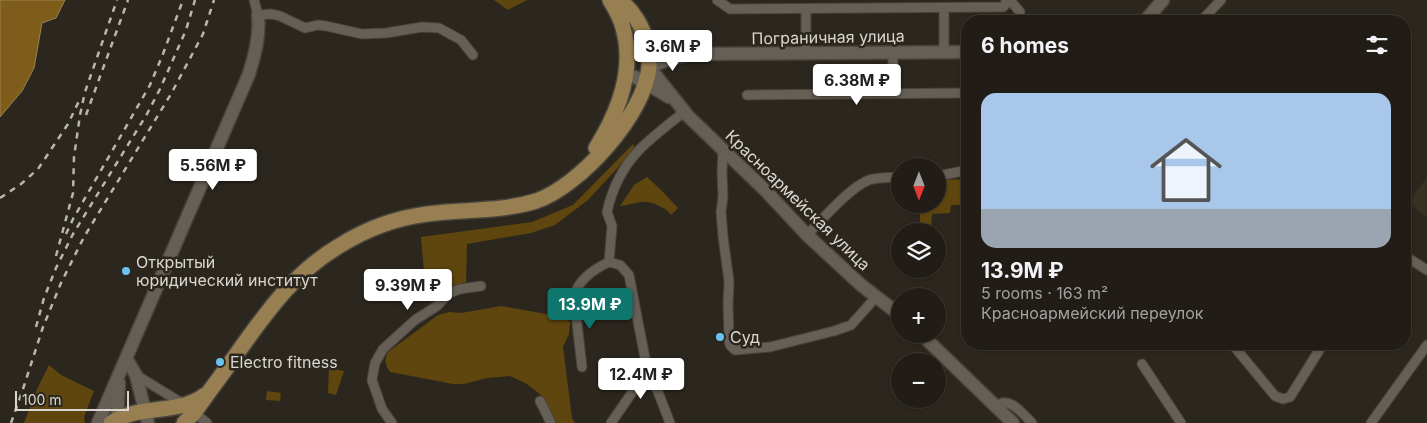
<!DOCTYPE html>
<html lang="en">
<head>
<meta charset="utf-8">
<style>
	:root { --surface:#211d16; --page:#2d2a23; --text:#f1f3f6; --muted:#a2a2a1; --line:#3e3b35; --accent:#0f766e }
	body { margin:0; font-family:Inter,sans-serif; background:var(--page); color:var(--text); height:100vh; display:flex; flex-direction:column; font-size:19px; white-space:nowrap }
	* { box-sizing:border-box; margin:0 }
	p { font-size:16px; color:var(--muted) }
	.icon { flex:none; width:28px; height:28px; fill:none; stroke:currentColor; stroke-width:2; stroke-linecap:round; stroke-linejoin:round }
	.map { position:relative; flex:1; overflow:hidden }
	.drawer { position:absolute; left:961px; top:15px; width:450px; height:335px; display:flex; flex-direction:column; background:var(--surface); border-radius:20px; box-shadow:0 1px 4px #0004,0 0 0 1px var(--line) }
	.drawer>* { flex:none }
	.needle { width:32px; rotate:180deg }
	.controls { position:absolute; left:891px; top:158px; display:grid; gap:10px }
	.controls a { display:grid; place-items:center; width:55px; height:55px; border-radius:50%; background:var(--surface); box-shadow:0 1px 4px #0004,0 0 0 1px var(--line); font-size:25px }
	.scale { position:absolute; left:15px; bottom:12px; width:114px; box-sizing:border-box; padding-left:5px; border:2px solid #dad7d1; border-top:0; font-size:14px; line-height:18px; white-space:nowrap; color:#dad7d1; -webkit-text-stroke:4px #2c271e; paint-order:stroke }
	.price { position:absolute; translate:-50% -42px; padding:0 11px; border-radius:5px; background:#fff; color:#222; font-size:16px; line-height:32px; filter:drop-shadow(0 1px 2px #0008) }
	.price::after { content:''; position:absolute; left:50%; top:30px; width:15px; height:11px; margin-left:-8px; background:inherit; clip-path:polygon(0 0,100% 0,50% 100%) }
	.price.on { background:var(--accent); color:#fff }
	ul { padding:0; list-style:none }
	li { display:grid; align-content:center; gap:10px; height:265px; padding:0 20px }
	li span { display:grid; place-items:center; height:155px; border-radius:15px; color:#555 }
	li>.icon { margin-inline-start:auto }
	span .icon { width:90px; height:90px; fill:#fffc; stroke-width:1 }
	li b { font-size:21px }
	h2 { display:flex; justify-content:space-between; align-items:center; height:60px; padding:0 20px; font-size:21px }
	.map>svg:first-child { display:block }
	.built { fill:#383021 }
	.green { fill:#5f460e }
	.water { fill:#7d5d19; stroke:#998250 }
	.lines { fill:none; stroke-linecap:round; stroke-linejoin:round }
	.street-casing { stroke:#48443c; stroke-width:11 }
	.secondary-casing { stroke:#48443c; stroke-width:15 }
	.primary-casing { stroke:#48443c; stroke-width:18 }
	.street { stroke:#655f55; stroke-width:9 }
	.secondary { stroke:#655f55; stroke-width:12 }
	.primary { stroke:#987f51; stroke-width:15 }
	.rail { stroke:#b9b6af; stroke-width:2.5; stroke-dasharray:6 6; stroke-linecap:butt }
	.poi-dot { fill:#69c3f1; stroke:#2c271e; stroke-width:2 }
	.labels { text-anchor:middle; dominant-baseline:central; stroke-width:5; stroke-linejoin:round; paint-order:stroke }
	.street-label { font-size:16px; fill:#dad7d1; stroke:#2c271e }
	.poi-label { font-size:16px; fill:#dad7d1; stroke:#2c271e; text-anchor:start }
</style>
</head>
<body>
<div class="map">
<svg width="1427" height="423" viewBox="0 0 1427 423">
	<rect width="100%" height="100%" fill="#2c271e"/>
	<path class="built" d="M1427,177V218L1409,202Z"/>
	<path class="green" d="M494,0H527L508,10Z
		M633,144L635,149L588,200L555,225L531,233L467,244L466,282L415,299L424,272L421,237L532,222L573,205Z
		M647,177L663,192L678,208L671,215C668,211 666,209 661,207C643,197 638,204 620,206L634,185Z
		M967,179V205H951L950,213L932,214L931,230L920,224V204H938V180Z
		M501,306L563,317L570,322L569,334L563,347L572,418L575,423H557L541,395L527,384L510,376L487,378L464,384H453L390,372C385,365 384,360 388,352L438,315L449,312L461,313Z
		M49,365L61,375L94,391L84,417L85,423H24L38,387Z
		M329,368L344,371L336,395L328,393Z
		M267,391L281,393L280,401L266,400Z"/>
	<path class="water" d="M0,0H65L56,18L42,23L34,68L22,91L0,117Z"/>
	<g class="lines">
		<g class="street-casing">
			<path id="street" d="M254,0L258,15L271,14L280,16L305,28L318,25L326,26L362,34L386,33L422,27L439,28L461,40L473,55
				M717,0L730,9L1003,7L1005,5L1006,0
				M1010,0L1020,12
				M944,8V52
				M806,9V53
				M1201,21L1221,0
				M893,52V94
				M747,95L968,93
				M723,149L722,174L723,196L721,212L723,237L729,281L728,305L729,338L730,345L735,350L770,347L834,331L851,325L876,297
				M938,176L968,170
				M807,235C822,220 850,187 869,180C878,177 890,178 900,177
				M1405,256L1427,270
				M609,262L612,226L607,212C612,189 623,167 639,150C653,136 669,124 684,112
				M609,262L620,265L629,275L645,358L670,423
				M1232,344L1275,396L1283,399L1290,397L1323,344
				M1142,364L1181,423
				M582,367L574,297C578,279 594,269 609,262
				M136,375L185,405L207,423
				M540,401L551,423
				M996,407C1008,394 1023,414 1032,423
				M392,423L382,409L372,380L375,363L383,349L415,320L437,306L449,293L460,289L481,286
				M611,423L649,368
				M1371,423L1427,345"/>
		</g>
		<g class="secondary-casing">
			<path id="secondary" d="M1145,21L1163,0
				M683,54L968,52
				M689,54L670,59L649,67L688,116L766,191L807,235L861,285L900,315
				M635,77L669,97
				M921,334L1013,423
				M126,358L136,375L148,423
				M98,423L249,74C255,54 260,36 258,15
				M117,423L119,383"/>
		</g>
		<g class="primary-casing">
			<path id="primary" d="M596,148C618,113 635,69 623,28C621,18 615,9 610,0
				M111,423C140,403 177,416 205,395
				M184,423L194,413C210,390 227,368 243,345C271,306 297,271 339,246C366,229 396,218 427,214C463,209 501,212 536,201C580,186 645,114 649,67C650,49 644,28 633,14C630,9 624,4 620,0"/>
		</g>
		<use href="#street" class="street"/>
		<use href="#secondary" class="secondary"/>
		<use href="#primary" class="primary"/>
		<path class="rail" d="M86,115L128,0
			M0,198L21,184L38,169L68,124L79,101
			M66,234L73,219L150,85L163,54L183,0
			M56,256L73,193L74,157L80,115L85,92L117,0
			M36,327L44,298L56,268L73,234L147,114L160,89L186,30L195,0
			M11,423L23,389L43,327L61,283L84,237L171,94L203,34L214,0"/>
	</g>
	<g class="poi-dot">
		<circle cx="126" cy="271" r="5"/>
		<circle cx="720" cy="337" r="5"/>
		<circle cx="220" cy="362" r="5"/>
	</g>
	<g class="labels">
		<g class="street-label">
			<text transform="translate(828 37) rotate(-1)">Пограничная улица</text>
			<text transform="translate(798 200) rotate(44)">Красноармейская улица</text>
		</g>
		<g class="poi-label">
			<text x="136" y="262">Открытый<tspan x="136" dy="18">юридический институт</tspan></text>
			<text x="730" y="337">Суд</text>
			<text x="230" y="362">Electro fitness</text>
		</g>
	</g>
</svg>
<div class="controls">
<a><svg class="needle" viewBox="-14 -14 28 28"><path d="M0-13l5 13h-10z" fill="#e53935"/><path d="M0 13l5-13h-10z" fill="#a2a2a1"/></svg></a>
<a><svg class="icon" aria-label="layers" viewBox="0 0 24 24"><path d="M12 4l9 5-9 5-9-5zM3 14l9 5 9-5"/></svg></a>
<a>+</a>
<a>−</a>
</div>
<div class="scale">100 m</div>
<b class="price" style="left:673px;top:72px">3.6M ₽</b>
<b class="price" style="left:857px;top:106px">6.38M ₽</b>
<b class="price" style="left:213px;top:191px">5.56M ₽</b>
<b class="price" style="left:408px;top:311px">9.39M ₽</b>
<b class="price on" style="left:590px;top:330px">13.9M ₽</b>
<b class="price" style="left:641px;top:400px">12.4M ₽</b>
<section class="drawer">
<h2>6 homes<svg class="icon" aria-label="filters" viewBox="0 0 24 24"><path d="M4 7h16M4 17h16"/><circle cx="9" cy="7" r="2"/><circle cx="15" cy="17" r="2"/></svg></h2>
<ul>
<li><span style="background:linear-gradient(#a9c7e8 75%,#9aa5b1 0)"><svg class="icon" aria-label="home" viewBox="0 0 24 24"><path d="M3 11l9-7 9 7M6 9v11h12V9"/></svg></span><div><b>13.9M ₽</b><p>5 rooms · 163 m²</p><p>Красноармейский переулок</p></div></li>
</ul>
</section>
</div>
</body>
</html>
